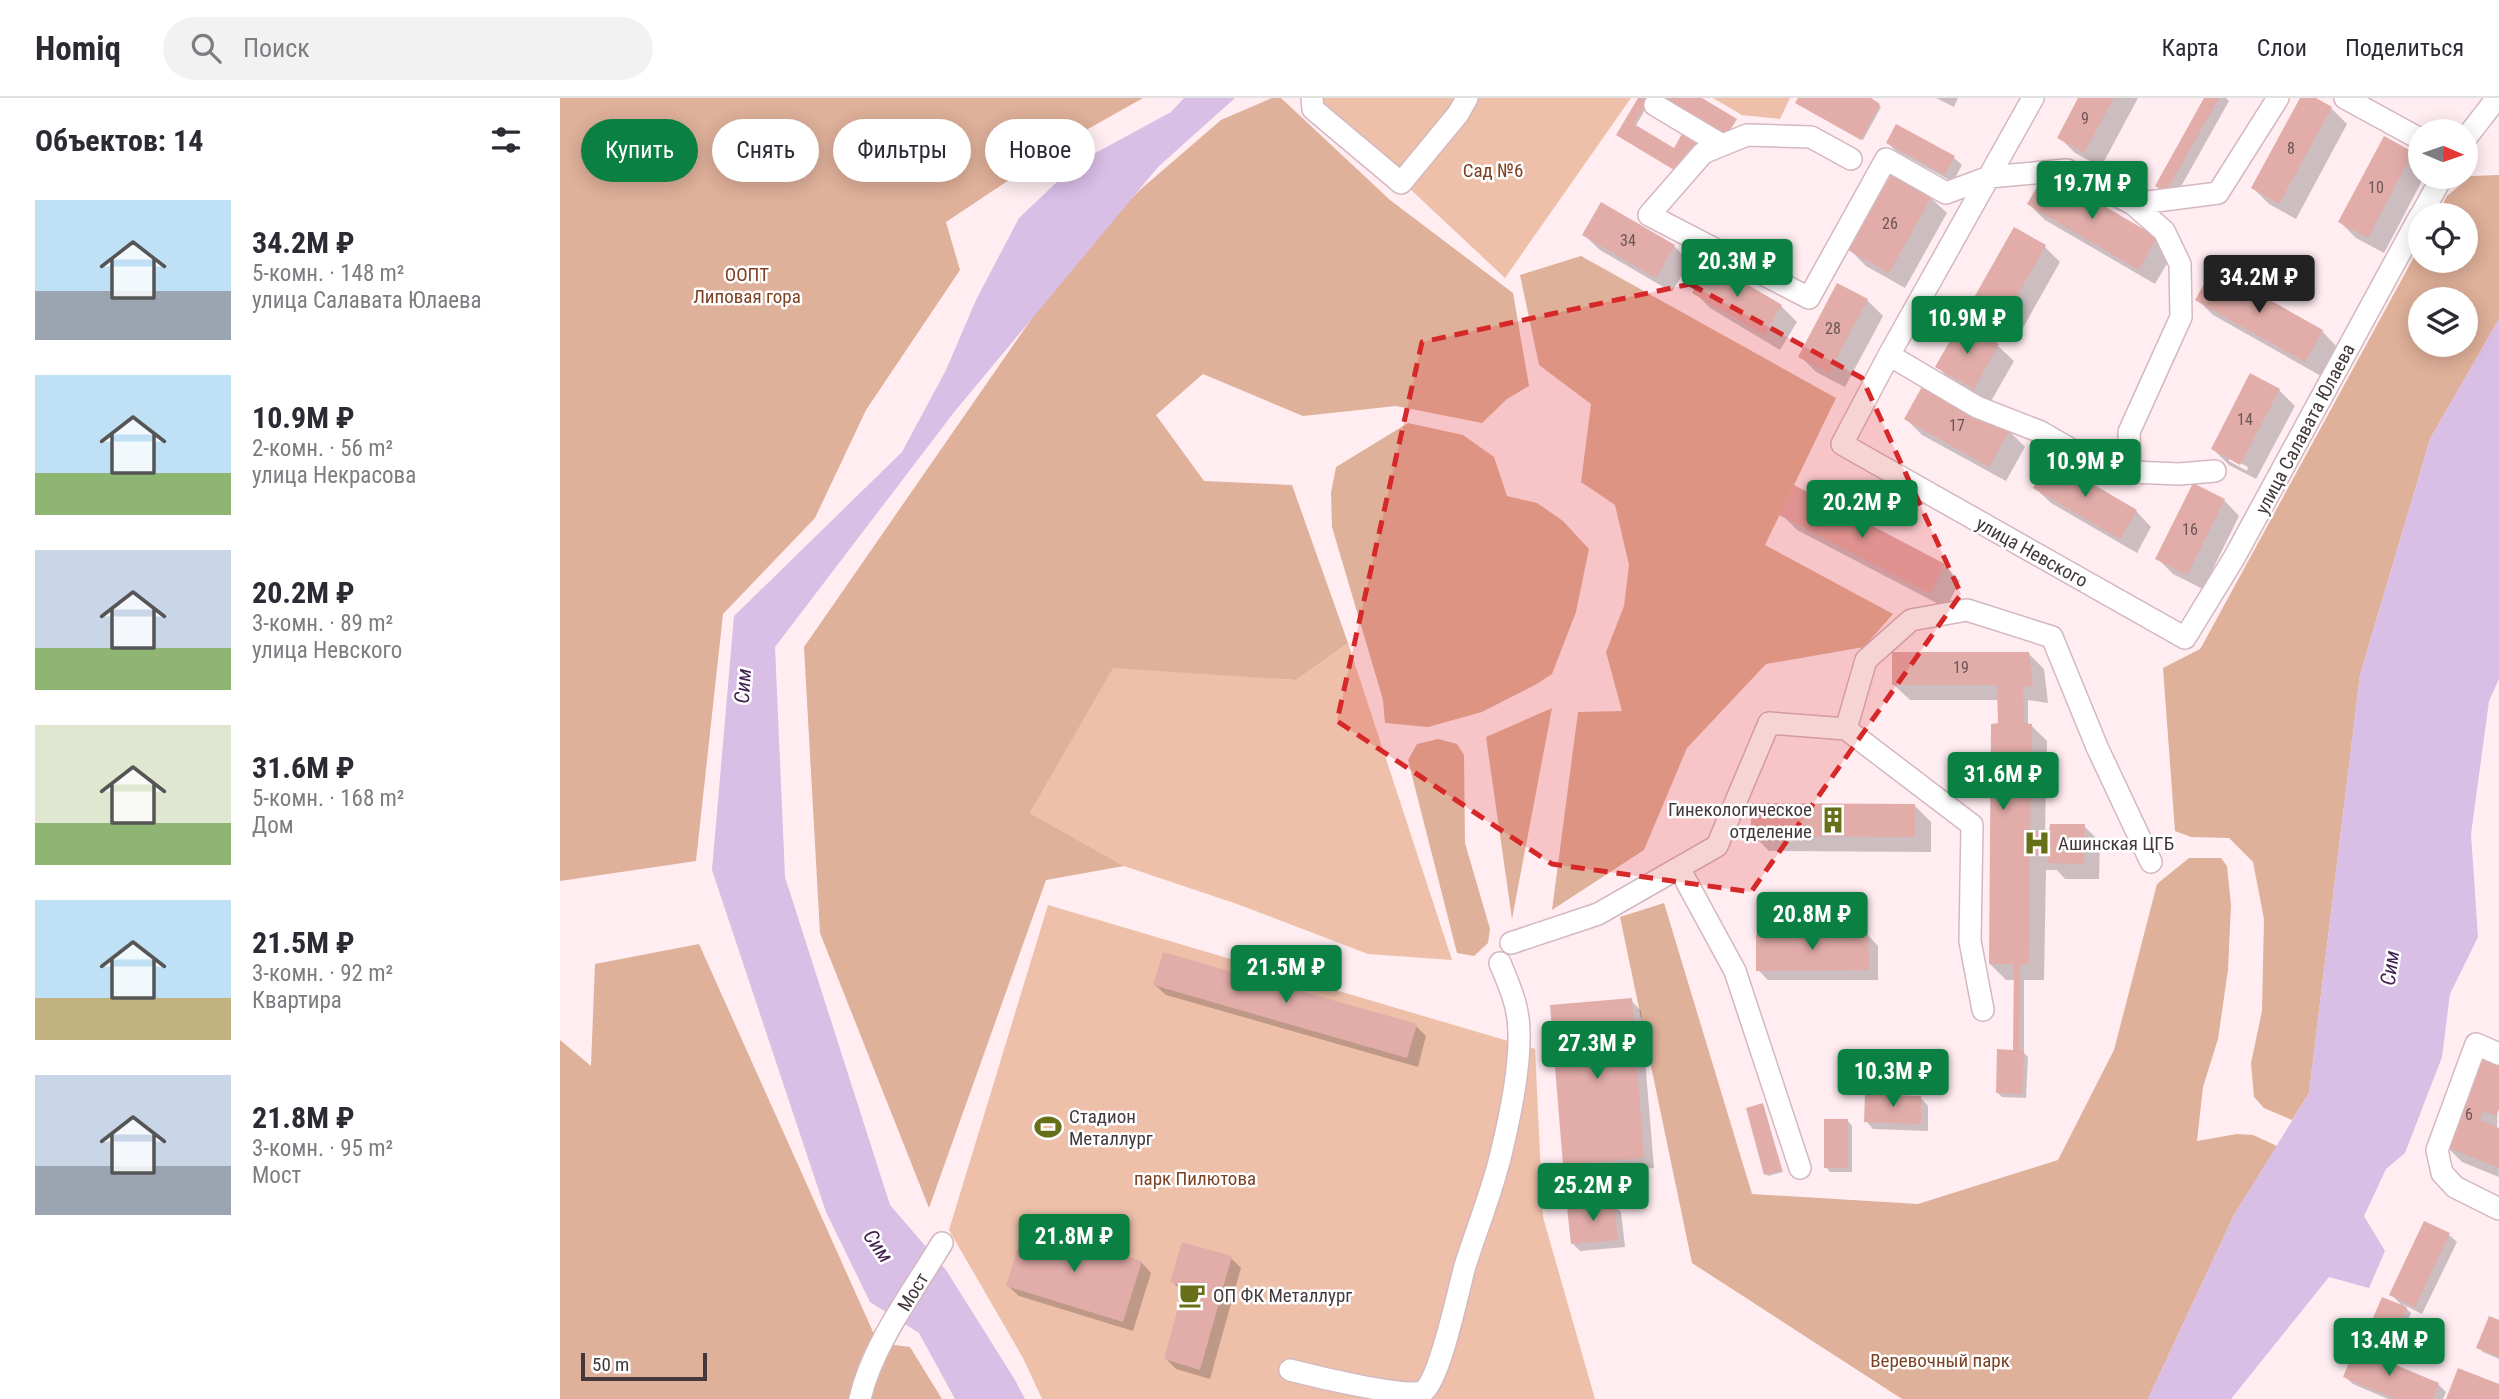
<!DOCTYPE html>
<html lang="ru">
<head>
<meta charset="utf-8">
<style>
	:root { --surface:#fff; --page:#f2f2f3; --text:#2b2b33; --muted:#7c7c81; --line:#e1e1e2; --accent:#0b8043 }
	body { margin:0; font-family:"Roboto Condensed",sans-serif; background:var(--page); color:var(--text); height:100vh; display:flex; flex-direction:column; font-size:26px; white-space:nowrap }
	* { box-sizing:border-box; margin:0 }
	p { font-size:23px; color:var(--muted) }
	.icon { flex:none; width:38px; height:38px; fill:none; stroke:currentColor; stroke-width:2; stroke-linecap:round; stroke-linejoin:round }
	.map { position:relative; flex:1; overflow:hidden }
	.details { display:flex; flex-direction:column; background:var(--surface); width:560px }
	.details>* { flex:none }
	.top-card { position:absolute; left:21px; top:21px; width:665px; height:63px; display:flex; gap:14px }
	.needle { width:46px; rotate:92deg }
	.fabs { position:absolute; left:1848px; top:21px; display:grid; gap:14px }
	.fabs a { display:grid; place-items:center; width:70px; height:70px; border-radius:50%; background:var(--surface); box-shadow:0 4px 18px #0003; font-size:35px }
	.scale { position:absolute; left:21px; bottom:18px; width:126px; box-sizing:border-box; padding-left:7px; border:4px solid #43383b; border-top:0; font-size:19px; line-height:24px; white-space:nowrap; color:#43383b; -webkit-text-stroke:5px #fff; paint-order:stroke }
	.price { position:absolute; translate:-50% -60px; padding:0 16px; border-radius:7px; background:var(--accent); color:#fff; font-size:23px; line-height:46px; filter:drop-shadow(0 2px 4px #0008) }
	.price::after { content:''; position:absolute; left:50%; top:42px; width:21px; height:16px; margin-left:-10px; background:inherit; clip-path:polygon(0 0,100% 0,50% 100%) }
	.price.active { background:#222; color:#fff }
	ul { padding:0; list-style:none }
	li { display:flex; align-items:center; gap:21px; height:175px; padding:0 35px }
	li span { display:grid; place-items:center; flex:none; width:196px; height:140px; border-radius:0px; color:#555 }
	li>.icon { margin-inline-start:auto }
	span .icon { width:84px; height:84px; fill:#fffc; stroke-width:1 }
	li b { font-size:30px }
	h2 { display:flex; justify-content:space-between; align-items:center; height:84px; padding:0 35px; font-size:30px }
	.tag { padding:0 24px; border-radius:32px; background:var(--surface); box-shadow:0 4px 18px #0003; font-size:24px; line-height:63px }
	.tag.active { background:var(--accent); color:#fff }
	header { display:flex; align-items:center; gap:42px; box-sizing:border-box; height:98px; padding:0 35px; background:var(--surface); border-bottom:2px solid var(--line) }
	header strong { font-size:33px }
	nav { display:flex; gap:38px; margin-inline-start:auto; font-size:24px }
	.search { width:490px; height:63px; background:var(--page); display:flex; align-items:center; gap:18px; box-sizing:border-box; padding:0 24px; border-radius:38px; color:var(--muted); font-size:26px }
	main { display:flex; flex:1; min-height:0 }
	.map>svg:first-child { display:block }
	.green { fill:#eec0aa }
	.forest { fill:#dfb09a; fill-rule:evenodd }
	.water { fill:#d9bee6 }
	.shadow { fill:#0003; fill-rule:evenodd }
	.building { fill:#e2ada9 }
	.lines { fill:none; stroke-linecap:round; stroke-linejoin:round }
	.minor-casing { stroke:#d4b8bf; stroke-width:24 }
	.minor { stroke:#fff; stroke-width:21 }
	.marked { fill:#d62828; fill-opacity:0.2; stroke:#d62828; stroke-width:5; stroke-dasharray:14 9; stroke-linejoin:round }
	.labels { text-anchor:middle; dominant-baseline:central; stroke-width:5; stroke-linejoin:round; paint-order:stroke }
	.number-label { font-size:16px; fill:#6b5556 }
	.park-label { font-size:19px; fill:#7c4123; stroke:#fff }
	.street-label { font-size:19px; fill:#43383b; stroke:#fff }
	.poi-label { font-size:19px; fill:#43383b; stroke:#fff; text-anchor:start }
	.water-label { font-size:21px; font-style:italic; fill:#411f50; stroke:#fff }
</style>
</head>
<body>
<header>
<strong>Homiq</strong>
<div class="search"><svg class="icon" aria-label="search" viewBox="0 0 24 24"><circle cx="10" cy="10" r="6"/><path d="M15 15l6 6"/></svg>Поиск</div>
<nav><a>Карта</a><a>Слои</a><a>Поделиться</a></nav>
</header>
<main>
<section class="details">
<h2>Объектов: 14<svg class="icon" aria-label="filters" viewBox="0 0 24 24"><path d="M4 7h16M4 17h16"/><circle cx="9" cy="7" r="2"/><circle cx="15" cy="17" r="2"/></svg></h2>
<ul>
<li><span style="background:linear-gradient(#bfe0f5 65%,#9aa5b1 0)"><svg class="icon" aria-label="home" viewBox="0 0 24 24"><path d="M3 11l9-7 9 7M6 9v11h12V9"/></svg></span><div><b>34.2M ₽</b><p>5-комн. · 148 m²</p><p>улица Салавата Юлаева</p></div></li>
<li><span style="background:linear-gradient(#bfe0f5 70%,#8fb573 0)"><svg class="icon" aria-label="home" viewBox="0 0 24 24"><path d="M3 11l9-7 9 7M6 9v11h12V9"/></svg></span><div><b>10.9M ₽</b><p>2-комн. · 56 m²</p><p>улица Некрасова</p></div></li>
<li><span style="background:linear-gradient(#c9d6e8 70%,#8fb573 0)"><svg class="icon" aria-label="home" viewBox="0 0 24 24"><path d="M3 11l9-7 9 7M6 9v11h12V9"/></svg></span><div><b>20.2M ₽</b><p>3-комн. · 89 m²</p><p>улица Невского</p></div></li>
<li><span style="background:linear-gradient(#dfe7d0 70%,#8fb573 0)"><svg class="icon" aria-label="home" viewBox="0 0 24 24"><path d="M3 11l9-7 9 7M6 9v11h12V9"/></svg></span><div><b>31.6M ₽</b><p>5-комн. · 168 m²</p><p>Дом</p></div></li>
<li><span style="background:linear-gradient(#bfe0f5 70%,#c2b280 0)"><svg class="icon" aria-label="home" viewBox="0 0 24 24"><path d="M3 11l9-7 9 7M6 9v11h12V9"/></svg></span><div><b>21.5M ₽</b><p>3-комн. · 92 m²</p><p>Квартира</p></div></li>
<li><span style="background:linear-gradient(#c9d6e8 65%,#9aa5b1 0)"><svg class="icon" aria-label="home" viewBox="0 0 24 24"><path d="M3 11l9-7 9 7M6 9v11h12V9"/></svg></span><div><b>21.8M ₽</b><p>3-комн. · 95 m²</p><p>Мост</p></div></li>
</ul>
</section>
<div class="map">
<svg width="1939" height="1301" viewBox="0 0 1939 1301">
	<rect width="100%" height="100%" fill="#ffedf1"/>
	<path class="green" d="M753,0H1071L945,180Z
		M1153,0H1230L1220,21L1182,17Z
		M788,545L892,862L808,856L677,806L564,768L470,715L553,569L736,582Z
		M488,807L975,951L983,1119L1035,1301H482L463,1260L389,1132Z"/>
	<path class="forest" d="M0,0H583L512,40L386,124L400,172L306,312L255,420L163,516L136,763L0,783Z
		M712,0H721L830,102L953,195L969,288L947,301L922,325L836,308L743,318L643,276L596,317L644,383L732,387L788,545L736,582L553,570L470,715L564,768L486,782L369,1110L260,835L244,549L515,158L581,91L661,22Z
		M1939,77V221L1870,341L1800,577L1749,995L1732,1022L1704,1010L1694,999L1691,965L1702,913L1704,821L1693,764L1669,740L1631,739L1615,733L1603,570L1640,551L1643,546L1860,148V163H1906V117H1877L1887,98L1911,78ZM1860,201H1906V247H1860Z
		M1021,158L1276,300L1205,447L1333,516L1304,549L1206,566L1127,650L1084,752L992,812L1018,614L1062,613L1046,554L1064,508L1069,467L1055,407L1021,384L1031,306L979,267L960,177Z
		M848,325L903,337L934,359L947,398L977,405L1003,423L1029,451L1016,514L992,576L975,587L922,614L868,629L825,625L823,602L772,429L771,395L776,369Z
		M992,610L952,821L926,639Z
		M878,641L897,646L904,657L905,745L930,831L928,845L914,858L897,855L848,662L857,646Z
		M1629,760H1661L1667,768L1671,807L1668,872L1658,941L1643,989L1637,1043L1677,1036L1693,1037L1717,1048L1674,1117L1588,1301H1342L1132,1165L1060,819L1104,805L1192,1096L1358,1106L1498,1062L1554,952L1597,786Z
		M139,846L318,1245L350,1249L382,1301H0V942L31,968L35,866Z"/>
	<path class="water" d="M624,0H675L598,69L395,313L215,549L225,779L330,1107L386,1172L455,1282L465,1301H395L359,1235L310,1204L266,1114L152,772L174,518L342,354L386,272L416,202L459,120L517,65L611,14Z
		M1939,221V581L1929,603L1911,736L1918,839L1890,896L1882,959L1845,1055L1826,1071L1804,1118L1825,1153L1809,1190L1769,1179L1671,1301H1588L1674,1117L1749,995L1800,577L1870,341Z"/>
	<path class="shadow" d="M1080,0H1092L1075,29L1115,52L1137,44L1139,46L1122,75L1060,39Z
		M1240,0H1310L1321,9L1303,42L1239,7Z
		M1376,0H1398L1394,9Z
		M1520,0H1578L1541,69L1515,55L1499,39Z
		M1646,0H1666L1669,3L1614,101L1597,88Z
		M1742,0H1752L1771,10L1787,26L1736,121L1709,106L1693,90Z
		M1337,29L1394,60L1402,67L1393,84L1336,53L1328,45Z
		M1852,55L1860,63V79H1864L1824,155L1796,140L1780,124Z
		M1486,77L1596,141L1612,157L1595,186L1485,122L1469,106Z
		M1332,78L1371,100L1387,115L1345,190L1306,168L1290,152Z
		M1024,137L1114,148L1130,164L1112,194L1040,152Z
		M1484,148L1500,164L1460,235L1430,218L1414,203Z
		M1134,194L1221,208L1237,224L1220,252L1150,210Z
		M1637,201L1762,233L1777,249L1761,278L1653,217Z
		M1307,202L1323,218L1285,289L1256,274L1240,258Z
		M1438,248L1454,263L1430,305L1393,285L1378,269Z
		M1719,292L1735,308L1696,381L1669,367L1653,351ZM1669,359L1688,369L1687,373L1669,363Z
		M1346,321L1449,333L1465,349L1446,383L1362,337Z
		M1475,390L1576,413L1591,429L1577,455L1491,405Z
		M1664,402L1679,418L1643,491L1613,476L1597,460Z
		M1221,416L1384,467L1400,483L1386,510L1237,432Z
		M1468,555L1484,571L1488,605L1468,602V627H1471L1487,643L1485,735L1524,728L1540,744L1539,781H1505L1497,772H1486L1484,882H1464V955L1468,959L1466,1000L1442,999L1437,994L1455,954L1456,882H1446L1430,866L1442,627L1439,602H1350L1334,587Z
		M1355,708L1371,724V754L1209,753L1193,737Z
		M1308,837L1318,848V882H1208L1198,872Z
		M595,887L856,928L866,938L858,969L606,897Z
		M1071,902L1081,913L1094,1070L1015,1077L1005,1066Z
		M1939,964L1937,1031L1939,1079L1902,1064L1886,1048Z
		M1361,1000L1368,1008V1033L1313,1031L1306,1023Z
		M1203,1007L1223,1074L1208,1078L1206,1076Z
		M1288,1023L1292,1028V1074H1270L1266,1069Z
		M1053,1106L1061,1114L1065,1149L1020,1153L1013,1146Z
		M1889,1137L1897,1144L1862,1216L1842,1206L1851,1215L1837,1248L1814,1239L1809,1234L1844,1210L1831,1196Z
		M671,1160L681,1170L650,1281L616,1271L606,1261L622,1194L612,1183Z
		M581,1164L591,1175L573,1233L459,1198L448,1188Z
		M1939,1224V1261L1923,1254L1918,1249Z
		M1785,1279L1878,1286L1886,1294L1883,1301H1828L1793,1286Z"/>
	<path class="building" d="M1078,0H1089L1074,26L1114,50L1123,34L1138,43L1119,75L1056,37Z
		M1104,0H1142L1177,21L1167,37Z
		M1238,0H1311L1320,6L1301,42L1235,5Z
		M1518,0H1554L1524,55L1497,40Z
		M1644,0H1659L1606,94L1595,88Z
		M1740,0H1756L1772,9L1719,106L1691,90Z
		M1336,26L1395,58L1385,77L1326,45Z
		M1824,38L1853,54L1808,140L1778,124Z
		M1486,74L1597,139L1579,172L1467,106Z
		M1332,75L1372,98L1329,175L1288,152Z
		M1041,104L1115,147L1096,180L1022,137Z
		M1454,129L1486,147L1444,221L1412,203Z
		M1149,164L1222,207L1204,237L1132,195Z
		M1653,170L1763,232L1745,264L1635,202Z
		M1277,185L1308,201L1269,275L1238,259Z
		M1401,224L1439,246L1414,291L1375,269Z
		M1690,275L1720,291L1680,367L1651,351Z
		M1364,285L1450,332L1429,369L1344,321Z
		M1490,361L1577,412L1560,441L1473,390Z
		M1633,385L1665,401L1627,477L1595,461Z
		M1234,387L1385,466L1370,496L1219,417Z
		M1332,554H1469L1473,590L1463,587L1464,625L1472,626L1470,733H1489L1490,726H1525L1524,766L1488,765V757H1470L1469,866L1460,867L1459,952H1464L1462,996L1436,995L1437,951L1453,952L1454,866H1429L1431,626L1438,625L1437,587H1332Z
		M1191,705L1355,706V739L1191,738Z
		M1308,835L1309,872L1196,873V836Z
		M603,854L857,926L847,960L593,887Z
		M1072,900L1084,1060L1003,1067L990,907Z
		M1920,957L1939,961V1011L1936,1018L1923,1013L1919,1022L1939,1030V1070L1884,1048Z
		M1305,996L1361,998V1026L1304,1024Z
		M1203,1005L1222,1072L1204,1077L1186,1010Z
		M1264,1021H1288V1070H1264Z
		M1054,1104L1058,1142L1011,1146L1007,1109Z
		M1864,1123L1890,1135L1855,1209L1829,1197Z
		M465,1127L582,1163L563,1224L446,1188Z
		M622,1144L672,1158L640,1272L604,1261L624,1188L610,1184Z
		M1822,1199L1847,1209L1832,1245L1807,1234Z
		M1929,1218L1939,1222V1259L1916,1250Z
		M1795,1250L1879,1285L1873,1301H1835L1783,1279Z
		M1898,1270L1939,1286V1301H1886Z"/>
	<g class="lines">
		<g class="minor-casing">
			<path id="minor" d="M752,0L753,11L841,85L898,16L907,0
				M1473,0L1329,257L1282,346L1625,540L1674,460L1860,118
				M1785,0L1860,41
				M1095,7L1162,47
				M1906,40L1937,0
				M1291,61L1251,39L1187,37L1143,55L1089,117L1249,200L1326,61L1386,95L1429,79L1507,72L1573,106L1604,133L1620,166L1621,219L1569,334L1570,375
				M1573,106L1658,95L1718,0
				M1861,117L1882,79
				M1329,257L1417,309L1481,334L1548,373L1619,376L1655,373
				M1286,631L1306,562L1351,522L1407,512L1492,539L1537,649L1591,764
				M1119,770L1175,873L1240,1070
				M951,845L1038,816L1157,748L1209,625L1286,631L1412,727L1410,843L1423,912
				M1939,956L1916,946L1877,1052L1882,1075L1895,1089L1939,1111
				M730,1272C753,1278 847,1301 864,1293C881,1278 898,1193 905,1168C917,1130 932,1094 941,1056C949,1023 960,969 959,935C959,908 950,890 940,865
				M300,1301C312,1247 354,1192 382,1145"/>
		</g>
		<use href="#minor" class="minor"/>
	</g>
	<path class="marked" d="M1130,186L1302,280L1401,496L1191,794L992,766L777,623L862,244Z"/>
	<defs>
		<g id="building-bare" transform="scale(2.1)"><path d="M-4-6H4V6H1V3H-1V6H-4ZM-2.5-4.3h1.7v1.8h-1.7ZM.8-4.3h1.7v1.8H.8ZM-2.5-1h1.7V.8h-1.7ZM.8-1h1.7V.8H.8Z" fill="#677018" stroke="#fff" stroke-width="2.5" paint-order="stroke"/></g>
		<g id="hospital-bare" transform="scale(2.1)"><path d="M-5-5h3v3.5h4V-5h3V5h-3V1.5h-4V5h-3Z" fill="#677018" stroke="#fff" stroke-width="2.5" paint-order="stroke"/></g>
		<g id="stadium-bare" transform="scale(2.1)"><path d="M0-5a6.5 5 0 1 0 0 10a6.5 5 0 1 0 0-10ZM-3.5-1.8h7v3.6h-7Z" fill="#677018" stroke="#fff" stroke-width="2.5" paint-order="stroke"/></g>
		<g id="cafe-bare" transform="scale(2.1)"><path d="M-5.5-4.5H6V0H3Q3 3.5 0 3.5H-2.5Q-5.5 3.5-5.5 0ZM3-3.2v2h1.7v-2ZM-6 4.5H4V6H-6Z" fill="#677018" stroke="#fff" stroke-width="2.5" paint-order="stroke"/></g>
	</defs>
	<g fill-rule="evenodd">
		<use href="#building-bare" x="1273" y="722"/>
		<use href="#hospital-bare" x="1477" y="745"/>
		<use href="#stadium-bare" x="488" y="1029"/>
		<use href="#cafe-bare" x="632" y="1197"/>
	</g>
	<g class="labels">
		<g class="number-label">
			<text x="1525" y="20">9</text>
			<text x="1731" y="50">8</text>
			<text x="1816" y="89">10</text>
			<text x="1330" y="125">26</text>
			<text x="1068" y="142">34</text>
			<text x="1273" y="230">28</text>
			<text x="1685" y="321">14</text>
			<text x="1397" y="327">17</text>
			<text x="1630" y="431">16</text>
			<text x="1401" y="569">19</text>
			<text x="1909" y="1016">6</text>
		</g>
		<g class="park-label">
			<text x="933" y="72">Сад №6</text>
			<text x="187" y="176">ООПТ<tspan x="187" dy="22">Липовая гора</tspan></text>
			<text x="635" y="1080">парк Пилютова</text>
			<text x="1380" y="1262">Веревочный парк</text>
		</g>
		<g class="street-label">
			<text transform="translate(1745 331) rotate(-62)">улица Салавата Юлаева</text>
			<text transform="translate(1472 454) rotate(29)">улица Невского</text>
			<text transform="translate(353 1194) rotate(-59)">Мост</text>
		</g>
		<g class="poi-label">
			<text x="1252" y="711" text-anchor="end">Гинекологическое<tspan x="1252" dy="22">отделение</tspan></text>
			<text x="1498" y="745">Ашинская ЦГБ</text>
			<text x="509" y="1018">Стадион<tspan x="509" dy="22">Металлург</tspan></text>
			<text x="653" y="1197">ОП ФК Металлург</text>
		</g>
		<g class="water-label">
			<text transform="translate(183 588) rotate(-86)">Сим</text>
			<text transform="translate(1830 870) rotate(-82)">Сим</text>
			<text transform="translate(318 1148) rotate(55)">Сим</text>
		</g>
	</g>
</svg>
<div class="fabs">
<a><svg class="needle" viewBox="-14 -14 28 28"><path d="M0-13l5 13h-10z" fill="#e53935"/><path d="M0 13l5-13h-10z" fill="#7c7c81"/></svg></a>
<a><svg class="icon" aria-label="locate" viewBox="0 0 24 24"><circle cx="12" cy="12" r="6"/><path d="M12 2v4M12 18v4M2 12h4M18 12h4"/></svg></a>
<a><svg class="icon" aria-label="layers" viewBox="0 0 24 24"><path d="M12 4l9 5-9 5-9-5zM3 14l9 5 9-5"/></svg></a>
</div>
<div class="scale">50 m</div>
<b class="price" style="left:1532px;top:123px">19.7M ₽</b>
<b class="price" style="left:1177px;top:201px">20.3M ₽</b>
<b class="price active" style="left:1699px;top:217px">34.2M ₽</b>
<b class="price" style="left:1407px;top:258px">10.9M ₽</b>
<b class="price" style="left:1525px;top:401px">10.9M ₽</b>
<b class="price" style="left:1302px;top:442px">20.2M ₽</b>
<b class="price" style="left:1443px;top:714px">31.6M ₽</b>
<b class="price" style="left:1252px;top:854px">20.8M ₽</b>
<b class="price" style="left:726px;top:907px">21.5M ₽</b>
<b class="price" style="left:1037px;top:983px">27.3M ₽</b>
<b class="price" style="left:1333px;top:1011px">10.3M ₽</b>
<b class="price" style="left:1033px;top:1125px">25.2M ₽</b>
<b class="price" style="left:514px;top:1176px">21.8M ₽</b>
<b class="price" style="left:1829px;top:1280px">13.4M ₽</b>
<div class="top-card">
<a class="tag active">Купить</a>
<a class="tag">Снять</a>
<a class="tag">Фильтры</a>
<a class="tag">Новое</a>
</div>
</div>
</main>
</body>
</html>
